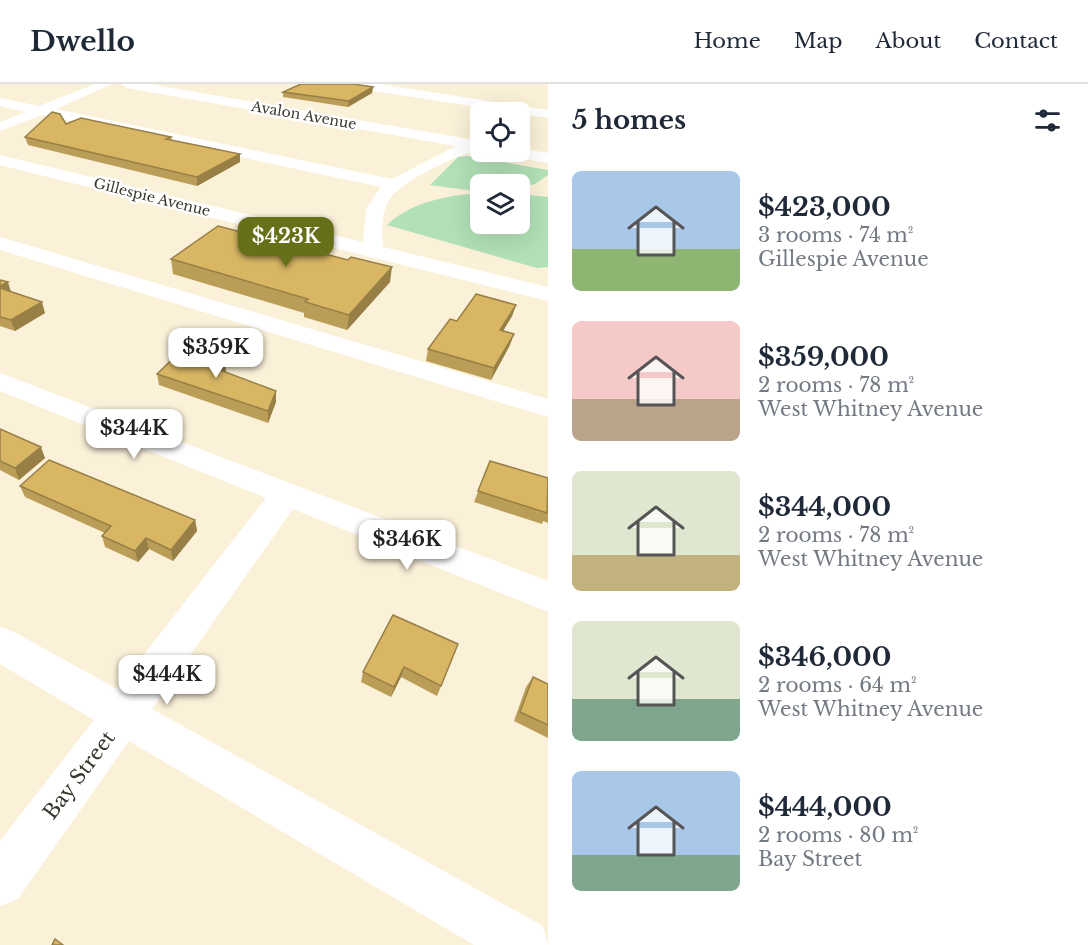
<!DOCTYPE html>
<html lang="en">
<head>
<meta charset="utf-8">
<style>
	:root { --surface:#fff; --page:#f6f6f7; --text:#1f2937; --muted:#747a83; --line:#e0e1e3; --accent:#657019 }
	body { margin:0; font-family:"Libre Baskerville",serif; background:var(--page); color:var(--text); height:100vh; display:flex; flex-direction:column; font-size:22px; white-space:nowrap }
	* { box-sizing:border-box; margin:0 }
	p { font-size:20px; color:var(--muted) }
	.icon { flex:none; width:33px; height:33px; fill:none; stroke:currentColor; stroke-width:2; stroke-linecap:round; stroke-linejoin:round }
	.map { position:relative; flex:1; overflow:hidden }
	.details { display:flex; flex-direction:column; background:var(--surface); width:540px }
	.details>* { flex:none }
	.buttons { position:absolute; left:470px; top:18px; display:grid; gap:12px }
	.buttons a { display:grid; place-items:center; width:60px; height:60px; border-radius:9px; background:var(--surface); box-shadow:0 6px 24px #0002; font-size:30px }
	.price { position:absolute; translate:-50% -51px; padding:0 14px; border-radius:12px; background:#fff; color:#222; font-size:20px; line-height:39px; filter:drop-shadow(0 2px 3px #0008) }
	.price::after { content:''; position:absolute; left:50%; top:36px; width:18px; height:14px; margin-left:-9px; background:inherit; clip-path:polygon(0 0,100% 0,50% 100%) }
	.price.on { background:var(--accent); color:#fff }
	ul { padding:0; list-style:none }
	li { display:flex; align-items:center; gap:18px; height:150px; padding:0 24px }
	li span { display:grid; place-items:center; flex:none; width:168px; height:120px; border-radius:9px; color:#555 }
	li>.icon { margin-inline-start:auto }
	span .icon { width:72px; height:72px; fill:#fffc; stroke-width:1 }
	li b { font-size:26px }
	h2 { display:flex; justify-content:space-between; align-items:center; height:72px; padding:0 24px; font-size:26px }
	header { display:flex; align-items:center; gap:36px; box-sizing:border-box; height:84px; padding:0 30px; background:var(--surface); border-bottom:2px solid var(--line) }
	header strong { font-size:28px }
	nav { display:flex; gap:33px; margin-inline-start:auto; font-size:21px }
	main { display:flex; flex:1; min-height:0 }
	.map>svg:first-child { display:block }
	.green { fill:#b2e0b8 }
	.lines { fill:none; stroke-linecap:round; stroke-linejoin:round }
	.minor { fill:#fff; fill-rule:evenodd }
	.wall { fill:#ba9d56 }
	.shaded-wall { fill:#977f46 }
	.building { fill:#d8b664; stroke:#977f46; stroke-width:1.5 }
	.labels { text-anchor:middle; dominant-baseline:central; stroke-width:5; stroke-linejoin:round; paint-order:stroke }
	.far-street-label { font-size:14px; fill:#3a362d; stroke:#fff }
	.near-street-label { font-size:20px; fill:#3a362d; stroke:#fff }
</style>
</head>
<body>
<header>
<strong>Dwello</strong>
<nav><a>Home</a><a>Map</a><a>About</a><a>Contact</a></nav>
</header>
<main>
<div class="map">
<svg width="548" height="861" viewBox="0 0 548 861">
	<rect width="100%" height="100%" fill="#fbf1d9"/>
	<path class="green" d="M468,72L548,86V91L535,100L519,104V100H480V107H475L430,101L458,73Z
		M480,109V140H519V110L548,113V183L537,184L387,141C411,118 448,111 480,109Z"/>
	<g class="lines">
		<path class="minor" d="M95,0H112L56,25L392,95L456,62L127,4L121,0H149L480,57V67L475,66C451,76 401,95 388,118C381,132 382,148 383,163L548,203V217L0,81V71L363,158L366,125L381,103L42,31L0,47V38L25,28L0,22V14L39,22Z
			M348,0H379L548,26V34L354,4Z
			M519,64L548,69V79L512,73L504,68H519Z
			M0,153L548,315V333L0,166Z
			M0,289L548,497V528L293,425L152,625L543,842L548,861H474L129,657L18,815L0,822V757L94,636L0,580V543L14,548L117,605L266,414L0,307Z"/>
	</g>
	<path class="wall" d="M373,3L372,9L348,23L283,13V8Z
		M66,40L171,53L172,56L240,78L197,102L28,61L25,53Z
		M171,175L390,198L347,246L304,233V229L173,190Z
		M0,196L11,207L45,229L15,247L0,242Z
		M516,221L512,232L503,247L510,261L491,296L426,277L428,265L457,237Z
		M226,288L276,318L268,339L159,301L157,290Z
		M0,345L45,374L19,396L0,386Z
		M490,377L548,394V439L543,437L542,440L474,418Z
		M20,402L195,436L197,447L173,477L149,465L138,478L105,463L102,452L105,449L25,413Z
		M458,560L437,612L401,593L391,613L361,598L363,588Z
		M533,593L548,600V654L514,637L526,603Z"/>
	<path class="shaded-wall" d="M373,3L372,9L348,23L349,17Z
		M240,70V78L197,102V93Z
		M392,183L390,198L347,246L349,231Z
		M8,198L11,208H0V202Z
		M42,218L45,229L15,247L11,236Z
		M516,221L512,232L497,257L500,246Z
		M514,250L510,261L491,296L494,284Z
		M225,277L226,288L217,285Z
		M276,307V318L268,339V327Z
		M41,363L45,374L19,396L15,384Z
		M195,436L197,447L173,477L171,466Z
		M146,454L149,465L138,478L135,467Z
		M404,583L401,593L391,613L394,603Z"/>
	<path class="building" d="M301,0H353L373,3L349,17L283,8Z
		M52,28L60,30L66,40L81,34L171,53L166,55L240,70L197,93L25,53Z
		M218,142L348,176L351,173L392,183L349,231L305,218L308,215L171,175Z
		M0,196L8,198L0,202Z
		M0,204L42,218L11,236L0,233Z
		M476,210L516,221L500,246L514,250L494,284L428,265L450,235L457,237Z
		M184,264L225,277L217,285L276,307L268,327L157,290Z
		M0,345L41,363L15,384L0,377Z
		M49,376L195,436L171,466L146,454L135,467L102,452L111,442L20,402Z
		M490,377L548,394L547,429L478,407Z
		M393,531L458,560L441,602L404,583L394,603L363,588Z
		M533,593L548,600V641L520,628Z
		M55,855L63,861H52Z"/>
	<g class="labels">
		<g class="far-street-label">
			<text transform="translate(304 31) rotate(10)">Avalon Avenue</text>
			<text transform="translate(152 113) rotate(14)">Gillespie Avenue</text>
		</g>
		<g class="near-street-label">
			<text transform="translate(79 691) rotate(-53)">Bay Street</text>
		</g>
	</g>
</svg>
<div class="buttons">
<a><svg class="icon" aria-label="locate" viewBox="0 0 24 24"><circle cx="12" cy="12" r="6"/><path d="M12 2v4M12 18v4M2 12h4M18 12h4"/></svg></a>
<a><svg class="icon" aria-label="layers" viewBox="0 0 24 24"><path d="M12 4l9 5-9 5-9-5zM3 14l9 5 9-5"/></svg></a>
</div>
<b class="price on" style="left:286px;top:184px">$423K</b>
<b class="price" style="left:216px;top:295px">$359K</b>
<b class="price" style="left:134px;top:376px">$344K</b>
<b class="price" style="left:407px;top:487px">$346K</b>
<b class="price" style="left:167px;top:622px">$444K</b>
</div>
<section class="details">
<h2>5 homes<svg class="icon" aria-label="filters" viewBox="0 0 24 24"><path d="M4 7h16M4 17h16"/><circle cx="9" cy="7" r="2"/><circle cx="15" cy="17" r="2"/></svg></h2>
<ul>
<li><span style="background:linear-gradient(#a9c7e8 65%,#8fb573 0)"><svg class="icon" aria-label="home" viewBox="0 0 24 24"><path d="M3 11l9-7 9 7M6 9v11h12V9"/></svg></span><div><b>$423,000</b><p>3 rooms · 74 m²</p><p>Gillespie Avenue</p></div></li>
<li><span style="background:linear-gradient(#f6c9c9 65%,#b9a48a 0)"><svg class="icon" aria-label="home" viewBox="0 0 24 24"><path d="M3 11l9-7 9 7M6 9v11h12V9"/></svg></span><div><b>$359,000</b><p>2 rooms · 78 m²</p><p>West Whitney Avenue</p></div></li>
<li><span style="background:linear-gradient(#dfe7d0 70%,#c2b280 0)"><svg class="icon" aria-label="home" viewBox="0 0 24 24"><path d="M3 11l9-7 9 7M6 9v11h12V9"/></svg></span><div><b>$344,000</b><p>2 rooms · 78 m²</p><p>West Whitney Avenue</p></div></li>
<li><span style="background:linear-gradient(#dfe7d0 65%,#7fa58c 0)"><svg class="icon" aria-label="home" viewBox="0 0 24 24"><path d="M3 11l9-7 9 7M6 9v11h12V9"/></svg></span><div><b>$346,000</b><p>2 rooms · 64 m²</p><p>West Whitney Avenue</p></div></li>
<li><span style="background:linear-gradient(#a9c7e8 70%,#7fa58c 0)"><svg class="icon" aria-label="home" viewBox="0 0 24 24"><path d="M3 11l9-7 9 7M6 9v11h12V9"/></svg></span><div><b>$444,000</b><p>2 rooms · 80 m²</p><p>Bay Street</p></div></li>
</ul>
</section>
</main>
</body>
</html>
